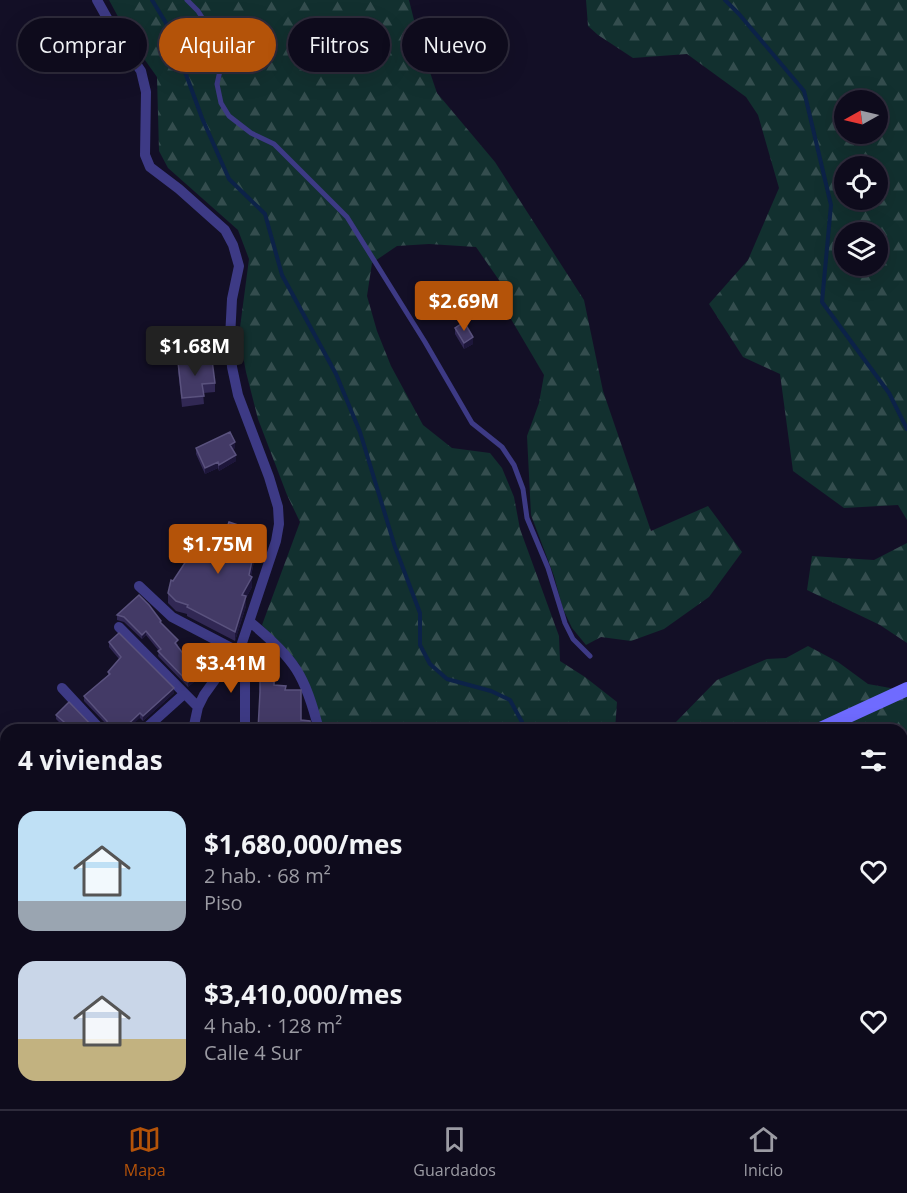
<!DOCTYPE html>
<html lang="es">
<head>
<meta charset="utf-8">
<style>
	:root { --surface:#0e0b1c; --page:#1c1929; --text:#f1f3f6; --muted:#9b9ba3; --line:#2e2b3b; --accent:#b45309 }
	body { margin:0; font-family:"Open Sans",sans-serif; background:var(--page); color:var(--text); height:100vh; display:flex; flex-direction:column; font-size:22px; white-space:nowrap }
	* { box-sizing:border-box; margin:0 }
	p { font-size:20px; color:var(--muted) }
	.icon { flex:none; width:33px; height:33px; fill:none; stroke:currentColor; stroke-width:2; stroke-linecap:round; stroke-linejoin:round }
	.map { position:relative; flex:1; overflow:hidden }
	.sheet { position:absolute; left:0px; top:724px; width:908px; height:386px; display:flex; flex-direction:column; background:var(--surface); border-radius:18px 18px 0 0; box-shadow:0 6px 24px #0002,0 0 0 2px var(--line) }
	.sheet>* { flex:none }
	.guide { position:absolute; left:18px; top:18px; width:600px; height:54px; display:flex; gap:12px }
	.needle { width:39px; rotate:262deg }
	.controls { position:absolute; left:834px; top:90px; display:grid; gap:12px }
	.controls a { display:grid; place-items:center; width:54px; height:54px; border-radius:50%; background:var(--surface); box-shadow:0 6px 24px #0002,0 0 0 2px var(--line); font-size:30px }
	.price { position:absolute; translate:-50% -51px; padding:0 14px; border-radius:6px; background:var(--accent); color:#fff; font-size:20px; line-height:39px; filter:drop-shadow(0 2px 3px #0008) }
	.price::after { content:''; position:absolute; left:50%; top:36px; width:18px; height:14px; margin-left:-9px; background:inherit; clip-path:polygon(0 0,100% 0,50% 100%) }
	.price.selected { background:#222; color:#fff }
	ul { padding:0; list-style:none }
	li { display:flex; align-items:center; gap:18px; height:150px; padding:0 18px }
	li span { display:grid; place-items:center; flex:none; width:168px; height:120px; border-radius:18px; color:#555 }
	li>.icon { margin-inline-start:auto }
	span .icon { width:72px; height:72px; fill:#fffc; stroke-width:1 }
	li b { font-size:26px }
	h2 { display:flex; justify-content:space-between; align-items:center; height:72px; padding:0 18px; font-size:26px }
	.chip { padding:0 21px; border-radius:27px; background:var(--surface); box-shadow:0 6px 24px #0002,0 0 0 2px var(--line); font-size:21px; line-height:54px }
	.chip.selected { background:var(--accent); color:#fff }
	.tabs { display:flex; justify-content:space-around; align-items:center; height:84px; border-top:2px solid var(--line); background:var(--surface); font-size:16px; color:var(--muted) }
	.tabs a { display:grid; justify-items:center; gap:3px }
	.tabs .selected { color:var(--accent) }
	.map>svg:first-child { display:block }
	.grass { fill:url(#grass-tufts) }
	.forest { fill:url(#forest-firs); fill-rule:evenodd }
	.water { fill:url(#water-waves) }
	.lines { fill:none; stroke-linecap:round; stroke-linejoin:round }
	.stream { stroke:#0c2248; stroke-width:4 }
	.lane { stroke:#3d3a85; stroke-width:5 }
	.street { stroke:#3d3a85; stroke-width:10 }
	.secondary { stroke:#6f6bff; stroke-width:14 }
	.wall { fill:#312854 }
	.shaded-wall { fill:#1d163a }
	.building { fill:#433a66; stroke:#5a527e; stroke-width:1.5 }
</style>
</head>
<body>
<div class="map">
<svg width="907" height="1109" viewBox="0 0 907 1109">
	<defs>
		<pattern id="grass-tufts" width="24" height="20" patternUnits="userSpaceOnUse" patternTransform="scale(1.5)"><rect width="24" height="20" fill="#12302f"/><path d="M3 7l-1-3M5 7V3M7 7l1-3M15 17l-1-3M17 17v-4M19 17l1-3" fill="none" stroke="#344d4e"/></pattern>
		<pattern id="forest-firs" width="22" height="20" patternUnits="userSpaceOnUse" patternTransform="scale(1.5)"><rect width="22" height="20" fill="#12302f"/><path d="M5 1l3.5 6h-7zM16 11l3.5 6h-7z" fill="#344d4e"/></pattern>
		<pattern id="water-waves" width="16" height="10" patternUnits="userSpaceOnUse" patternTransform="scale(1.5)"><rect width="16" height="10" fill="#0c2248"/><path d="M0 5q4-4 8 0t8 0" fill="none" stroke="#2f4163"/></pattern>
	</defs>
	<rect width="100%" height="100%" fill="#130f26"/>
	<path class="grass" d="M902,805L907,806V1109H617L623,1104H902Z"/>
	<path class="forest" d="M109,0H409L419,40L437,93L495,162L584,300L603,391L651,531L708,506L742,552L709,597L664,629L631,641L601,637L586,645L572,628L563,609L554,576L531,515L527,436L539,403L544,375L508,314L501,283L476,247L429,244L397,246L372,263L367,296L377,331L391,366L423,425L452,448L490,453L502,468L514,497L520,529L559,636L560,661L585,677L617,702L615,730H324L299,664L262,625L300,522L287,495L258,419L246,372L239,335L249,259L238,230L168,168L159,151L157,77L130,39Z
		M586,0H907V520L898,505L844,508L793,471L780,374L743,357L709,304L748,260L779,188L758,115L746,97L687,54L633,58L598,35L588,26ZM878,100V134H844V100ZM878,166V200H844V166ZM844,232H878V266H844Z
		M907,543V643L880,625L807,590L812,556L874,560Z
		M808,646L838,662L868,684L907,691V806L902,805V730H659L676,722L717,680L767,659L786,658Z
		M461,1104H623L617,1109H462Z"/>
	<path class="water" d="M493,1104H530L525,1109H489Z"/>
	<g class="lines">
		<path class="stream" d="M152,0L169,28L202,118L229,179L265,214L282,275L336,374L360,432L395,547L420,613V645L430,664L447,679L491,691L510,700L522,722L523,730
			M725,0L739,14L804,91L831,205L822,302L889,393L907,429"/>
		<path class="lane" d="M187,0L198,11L215,38L222,62L217,84L221,103L229,116L251,133L274,144L347,217L425,342L472,423L502,447L514,465L523,489L527,518L548,568L565,623L573,639L590,656
			M0,781H6
			M0,830L6,831"/>
		<path class="street" d="M97,0L116,34L141,71L146,92L145,155L150,167L179,189L225,230L233,245L239,266L232,299L230,338L232,367L238,395L269,477L278,507L279,524L276,541L239,652L224,667L204,695L198,707L193,730
			M139,586L172,617L239,652
			M250,622C295,659 305,675 319,730
			M119,627L198,707
			M239,652L245,669V730
			M62,688L101,730
			M144,730L184,694
			M0,858L6,851
			M0,864L6,871
			M0,928L6,934
			M0,1093L6,1079
			M66,1104V1109
			M107,1104V1109
			M244,1104V1109
			M295,1104V1109
			M317,1104L318,1109
			M337,1104L338,1109
			M748,1104L749,1109
			M152,1109L162,1104
			M192,1109V1104
			M348,1109L358,1104"/>
		<path class="secondary" d="M818,730L907,689
			M477,1109L483,1104"/>
	</g>
	<path class="wall" d="M455,328L473,344L464,349L455,334Z
		M178,362H199L215,383V392L203,393L204,404L182,407L178,370Z
		M196,448H235L233,449L236,461L219,471L218,468L205,474L196,454Z
		M224,536L259,538L251,576L252,587L246,598V606L235,641L187,616V614L176,611L168,603V593L173,581Z
		M117,615L161,623L178,645L177,646L188,664L185,667L194,682L188,687L158,656L159,651L146,635L142,639L124,622L117,620Z
		M109,642L174,693L143,721L140,718L108,728L107,725L84,701V696L108,675V672L119,659L109,647Z
		M56,715L96,730L61,724L56,719Z
		M6,907V924L0,918V913Z
		M0,933L5,936H6V982L4,984L0,980Z
		M43,1104V1109H26Z
		M114,1104H124V1108H114Z"/>
	<path class="shaded-wall" d="M473,337V344L464,349V343Z
		M235,442V448L230,451V445Z
		M236,455V461L219,471V465Z
		M218,462V468L205,474V468Z
		M259,528V538L250,580L252,577V587L246,598V606L235,641V632L242,595L249,575Z
		M146,631V635L142,639V635Z
		M188,660V664L183,669V664Z
		M194,677V682L188,687V682Z
		M174,688V693L143,721V716Z
		M140,713V718L126,730H122Z"/>
	<path class="building" d="M464,322L473,337L464,343L455,328Z
		M199,359V362L212,360L215,383L202,384L204,396L182,398L178,362Z
		M230,432L235,442L230,445L236,455L219,465L218,462L205,468L196,448Z
		M229,522L244,527L259,528L249,575L252,577L242,595L246,596L235,632L187,607L188,605L176,601L168,593L171,580L173,581L209,526L224,536Z
		M139,595L149,605L161,621L160,622L178,640L175,643L188,660L183,664L194,677L188,682L158,651L161,649L146,631L142,635L124,617L117,615Z
		M119,633L174,688L143,716L140,713L122,730H106L108,727L107,721L84,696L110,674L108,672L121,657L109,642Z
		M260,655H275L274,685L286,686L285,690H301V720L310,721L311,730H258L260,692Z
		M69,702L96,730H55L64,722L56,715Z
		M0,833L3,834L2,840L0,842Z
		M6,907V919L0,913Z
		M0,933L5,936H6V977L4,979L0,975Z
		M26,1104H43V1106H36V1109H26Z
		M212,1104H229L228,1109H212Z
		M275,1104H288V1107L290,1109H275Z
		M302,1104H311L312,1108L313,1109H299Z
		M690,1104H735L736,1109H691Z"/>
</svg>
<div class="controls">
<a><svg class="needle" viewBox="-14 -14 28 28"><path d="M0-13l5 13h-10z" fill="#e53935"/><path d="M0 13l5-13h-10z" fill="#9b9ba3"/></svg></a>
<a><svg class="icon" aria-label="locate" viewBox="0 0 24 24"><circle cx="12" cy="12" r="6"/><path d="M12 2v4M12 18v4M2 12h4M18 12h4"/></svg></a>
<a><svg class="icon" aria-label="layers" viewBox="0 0 24 24"><path d="M12 4l9 5-9 5-9-5zM3 14l9 5 9-5"/></svg></a>
</div>
<b class="price" style="left:464px;top:332px">$2.69M</b>
<b class="price selected" style="left:195px;top:377px">$1.68M</b>
<b class="price" style="left:218px;top:575px">$1.75M</b>
<b class="price" style="left:231px;top:694px">$3.41M</b>
<div class="guide">
<a class="chip">Comprar</a>
<a class="chip selected">Alquilar</a>
<a class="chip">Filtros</a>
<a class="chip">Nuevo</a>
</div>
<section class="sheet">
<h2>4 viviendas<svg class="icon" aria-label="filters" viewBox="0 0 24 24"><path d="M4 7h16M4 17h16"/><circle cx="9" cy="7" r="2"/><circle cx="15" cy="17" r="2"/></svg></h2>
<ul>
<li><span style="background:linear-gradient(#bfe0f5 75%,#9aa5b1 0)"><svg class="icon" aria-label="home" viewBox="0 0 24 24"><path d="M3 11l9-7 9 7M6 9v11h12V9"/></svg></span><div><b>$1,680,000/mes</b><p>2 hab. · 68 m²</p><p>Piso</p></div><svg class="icon" aria-label="heart" viewBox="0 0 24 24"><path d="M12 20l-8-8c-3-5 5-10 8-4 3-6 11-1 8 4z"/></svg></li>
<li><span style="background:linear-gradient(#c9d6e8 65%,#c2b280 0)"><svg class="icon" aria-label="home" viewBox="0 0 24 24"><path d="M3 11l9-7 9 7M6 9v11h12V9"/></svg></span><div><b>$3,410,000/mes</b><p>4 hab. · 128 m²</p><p>Calle 4 Sur</p></div><svg class="icon" aria-label="heart" viewBox="0 0 24 24"><path d="M12 20l-8-8c-3-5 5-10 8-4 3-6 11-1 8 4z"/></svg></li>
</ul>
</section>
</div>
<nav class="tabs">
<a class="selected"><svg class="icon" aria-label="map" viewBox="0 0 24 24"><path d="M3 6l6-2 6 2 6-2v14l-6 2-6-2-6 2zM9 4v14M15 6v14"/></svg>Mapa</a>
<a><svg class="icon" aria-label="saved" viewBox="0 0 24 24"><path d="M7 4h10v16l-5-4-5 4z"/></svg>Guardados</a>
<a><svg class="icon" aria-label="home" viewBox="0 0 24 24"><path d="M3 11l9-7 9 7M6 9v11h12V9"/></svg>Inicio</a>
</nav>
</body>
</html>
